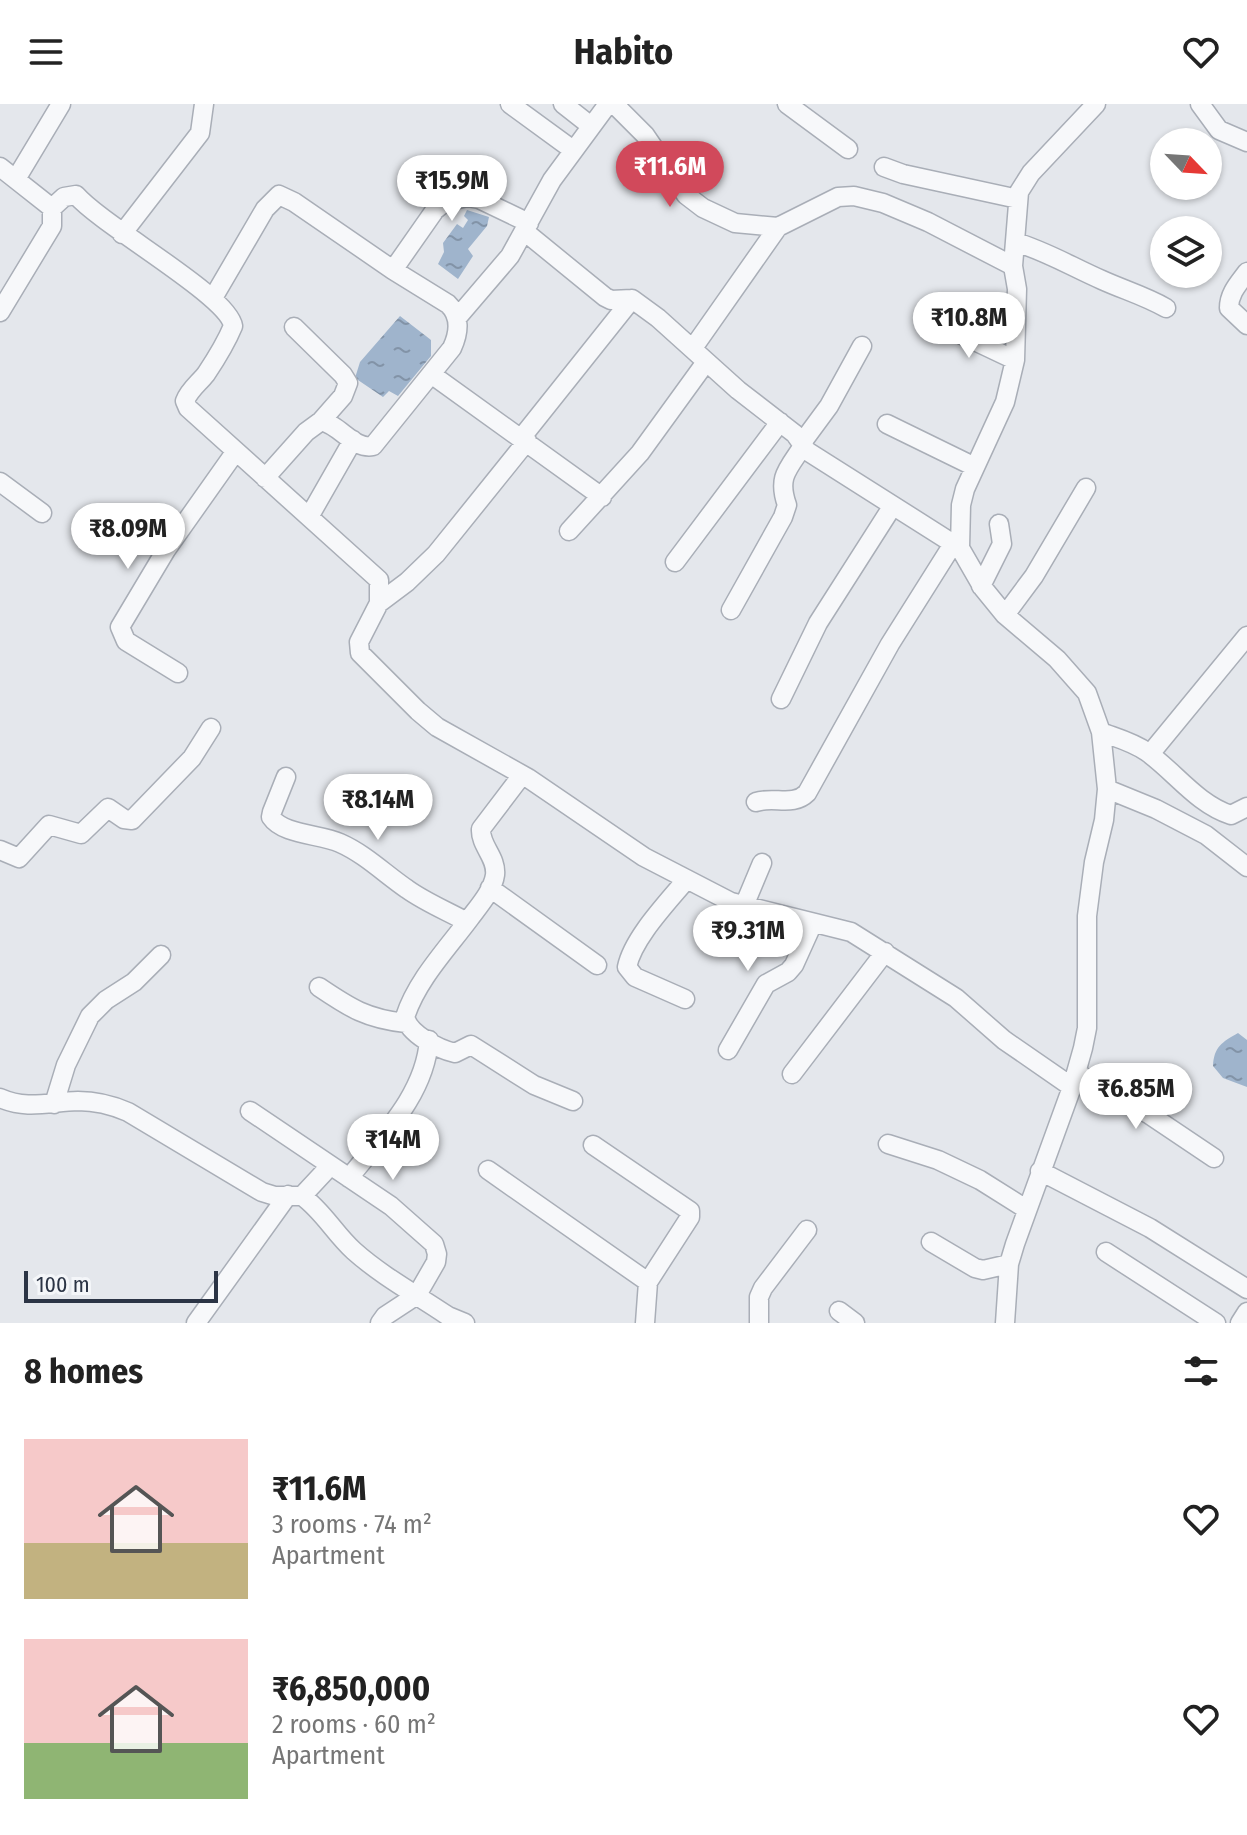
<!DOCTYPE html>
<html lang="en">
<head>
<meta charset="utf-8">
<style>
	:root { --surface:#fff; --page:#f6f6f6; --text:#222; --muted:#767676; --accent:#d1495b }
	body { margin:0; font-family:"Fira Sans Condensed",sans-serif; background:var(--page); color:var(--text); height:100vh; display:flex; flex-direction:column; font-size:30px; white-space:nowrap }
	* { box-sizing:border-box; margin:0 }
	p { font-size:26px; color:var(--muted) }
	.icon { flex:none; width:44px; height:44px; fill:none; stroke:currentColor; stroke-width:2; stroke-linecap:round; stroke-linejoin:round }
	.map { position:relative; height:1219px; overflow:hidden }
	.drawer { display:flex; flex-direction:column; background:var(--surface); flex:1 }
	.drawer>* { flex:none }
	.needle { width:52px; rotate:115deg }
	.controls { position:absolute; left:1150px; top:24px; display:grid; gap:16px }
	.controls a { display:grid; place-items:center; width:72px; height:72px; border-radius:50%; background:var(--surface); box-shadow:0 2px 6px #0004; font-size:40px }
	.scale { position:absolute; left:24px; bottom:20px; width:194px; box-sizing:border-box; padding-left:8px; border:4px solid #2b3445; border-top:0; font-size:22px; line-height:28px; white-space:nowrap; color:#2b3445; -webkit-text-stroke:6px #f4f6f9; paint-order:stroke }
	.price { position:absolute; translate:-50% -68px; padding:0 18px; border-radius:28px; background:#fff; color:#222; font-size:26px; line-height:52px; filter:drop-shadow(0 2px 4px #0008) }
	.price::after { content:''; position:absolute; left:50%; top:48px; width:24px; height:18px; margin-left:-12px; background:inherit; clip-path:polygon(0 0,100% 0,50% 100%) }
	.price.active { background:var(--accent); color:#fff }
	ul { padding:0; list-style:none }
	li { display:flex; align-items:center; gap:24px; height:200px; padding:0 24px }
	li span { display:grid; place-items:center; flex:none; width:224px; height:160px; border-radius:0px; color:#555 }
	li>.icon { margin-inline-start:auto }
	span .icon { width:96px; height:96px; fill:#fffc; stroke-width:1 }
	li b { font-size:34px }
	h2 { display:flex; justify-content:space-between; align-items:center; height:96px; padding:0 24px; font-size:34px }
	header { display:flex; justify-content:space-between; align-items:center; height:104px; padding:0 24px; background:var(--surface); font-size:36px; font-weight:700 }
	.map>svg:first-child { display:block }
	.water { fill:url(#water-ripples) }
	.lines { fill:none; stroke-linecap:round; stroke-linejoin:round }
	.minor-casing { stroke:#a9aeb7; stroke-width:21 }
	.minor { stroke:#f7f8fa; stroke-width:18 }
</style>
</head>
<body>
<header><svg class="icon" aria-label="menu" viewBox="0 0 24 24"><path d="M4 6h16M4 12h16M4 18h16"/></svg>Habito<svg class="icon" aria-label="heart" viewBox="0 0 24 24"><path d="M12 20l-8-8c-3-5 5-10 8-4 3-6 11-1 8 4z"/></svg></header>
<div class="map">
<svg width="1247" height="1219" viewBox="0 0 1247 1219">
	<defs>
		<pattern id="water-ripples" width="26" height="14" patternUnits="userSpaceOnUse" patternTransform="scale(2)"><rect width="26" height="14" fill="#9fb4cc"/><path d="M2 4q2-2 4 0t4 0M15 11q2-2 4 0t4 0" fill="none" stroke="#8293a7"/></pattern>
	</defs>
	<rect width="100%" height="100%" fill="#e4e7ec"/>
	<path class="water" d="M467,106L489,113L487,122L468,145L473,152L458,175L438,160L444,148L443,139L457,120L463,124L468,116L464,112Z
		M400,212L431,236V252L398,292L389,287L383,293L355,274L360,258Z
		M1238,929L1247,936V983L1223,974L1213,962C1214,943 1222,938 1238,929Z"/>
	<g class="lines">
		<g class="minor-casing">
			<path id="minor" d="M510,0L573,46
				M563,0L591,22
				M614,0L645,31L686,91L703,104L735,119L778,123
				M787,0L848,45
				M1200,0L1219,26L1247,38
				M0,63L52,104
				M884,63L903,70L1018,95
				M16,75L61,0
				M524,127L605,193L611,196L632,195L658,214L738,286L795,330L807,347L960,444
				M122,130L200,29L204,0
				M1015,138C1046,147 1072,163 1102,176C1124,186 1145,192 1166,204
				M393,166L435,106L445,98L467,93L479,95L529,119
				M1247,168C1239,179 1229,189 1229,204L1247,221
				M213,194L265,105L279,91L294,98L393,166L448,200C461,212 459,229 452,244L373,342C354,346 340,321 321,317L306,328L265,374
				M0,208L52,122V104L64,93L76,91C104,123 229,192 233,222C226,239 216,255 206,270C199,279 189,286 185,297L188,304L379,476V499L359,538L360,549L418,607L437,623L528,674L644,753L731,798L851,828L956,894L1004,936L1072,983
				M457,214L510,152L552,76L608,0
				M939,220L1015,256
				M294,223L343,271L348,279L343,292L321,317
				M693,244L778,123L838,93L854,92L883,99L928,118L1013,162
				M431,270L602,393
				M887,320L975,363
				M522,333L632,195
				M801,340L829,302L862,242
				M0,378L42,409
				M309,413L353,336
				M569,427L640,349L706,258
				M675,458L780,318
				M981,482L1002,440L999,420
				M379,499L407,478L436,450L527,337
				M731,506L783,413L787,401C777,373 788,365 803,342
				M1005,511L1034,472L1086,384
				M178,569L126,537L120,523L166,446L236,347
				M781,595L818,519L892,403
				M1101,628C1117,634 1133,638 1147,648C1175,668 1197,700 1231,711L1247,703
				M1150,650L1247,532
				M522,671L481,725C480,742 497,753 495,771C493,786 479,802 470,814C447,845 417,876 405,913C409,930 438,945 455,949L471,941L534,981L573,997
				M286,673L272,708L271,713C283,731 320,730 340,739C365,750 385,770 407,785C425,798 447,807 467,818
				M1107,685L1156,705L1206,731L1247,763
				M756,698C774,692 793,703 807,689L890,540L953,440
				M0,746L19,754L49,721L81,730L108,704L124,715L132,716L192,654L211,624
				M490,784L597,861
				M744,802L762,759
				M319,883C350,904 367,915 406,919
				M685,895L635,873L627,863C633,834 667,799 686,776
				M728,946L766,880L788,868L794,861L813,819
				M1077,969L1150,1011L1214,1054
				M792,970L885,848
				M0,994C27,1006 49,998 78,997C96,997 112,1001 128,1008L262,1088L275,1092H302C323,1107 335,1130 354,1147C382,1172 417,1191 448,1212L465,1219
				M54,1000L66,961L90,912L106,896L134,878L161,851
				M250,1007L391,1102L434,1140L437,1150L436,1158L417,1191L385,1212L380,1219
				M888,1040L938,1056L980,1076L1026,1105
				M593,1041L690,1107V1113L648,1178L645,1219
				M488,1066L648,1178
				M1040,1067L1150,1124L1247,1185
				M349,1074C381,1033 425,991 429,936
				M302,1092L330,1062
				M931,1138L975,1164L983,1166L1009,1160
				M1106,1148L1216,1219
				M839,1207L855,1219
				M196,1219L288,1091
				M759,1219V1193L763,1184L807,1126
				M1005,1219L1009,1160L1015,1140L1072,983L1083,944L1087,924V812L1094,758L1104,716L1107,685L1101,628L1087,589L1057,555L1005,511L983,484L960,444L961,401L965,385L1005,298L1015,256L1017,185L1013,162L1019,88L1031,69L1096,0
				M1240,1219L1247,1208"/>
		</g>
		<use href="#minor" class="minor"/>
	</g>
</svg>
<div class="controls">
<a><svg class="needle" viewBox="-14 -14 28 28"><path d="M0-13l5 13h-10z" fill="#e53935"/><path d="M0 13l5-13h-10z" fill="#767676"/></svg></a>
<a><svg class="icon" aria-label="layers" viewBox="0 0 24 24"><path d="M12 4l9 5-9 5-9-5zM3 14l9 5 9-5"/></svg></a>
</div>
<div class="scale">100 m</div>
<b class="price active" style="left:670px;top:105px">₹11.6M</b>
<b class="price" style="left:452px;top:119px">₹15.9M</b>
<b class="price" style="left:969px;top:256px">₹10.8M</b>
<b class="price" style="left:128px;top:467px">₹8.09M</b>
<b class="price" style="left:378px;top:738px">₹8.14M</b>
<b class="price" style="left:748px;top:869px">₹9.31M</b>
<b class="price" style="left:1136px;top:1027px">₹6.85M</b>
<b class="price" style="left:393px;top:1078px">₹14M</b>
</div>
<section class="drawer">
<h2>8 homes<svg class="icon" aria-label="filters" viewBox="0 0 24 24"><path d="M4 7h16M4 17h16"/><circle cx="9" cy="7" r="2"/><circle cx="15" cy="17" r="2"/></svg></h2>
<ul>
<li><span style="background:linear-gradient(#f6c9c9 65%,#c2b280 0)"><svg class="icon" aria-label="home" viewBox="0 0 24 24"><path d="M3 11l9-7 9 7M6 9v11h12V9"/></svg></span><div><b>₹11.6M</b><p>3 rooms · 74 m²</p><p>Apartment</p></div><svg class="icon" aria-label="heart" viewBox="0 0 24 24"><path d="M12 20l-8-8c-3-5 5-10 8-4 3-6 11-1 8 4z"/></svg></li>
<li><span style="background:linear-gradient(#f6c9c9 65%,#8fb573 0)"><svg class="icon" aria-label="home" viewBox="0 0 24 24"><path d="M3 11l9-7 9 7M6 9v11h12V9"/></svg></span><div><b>₹6,850,000</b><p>2 rooms · 60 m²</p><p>Apartment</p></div><svg class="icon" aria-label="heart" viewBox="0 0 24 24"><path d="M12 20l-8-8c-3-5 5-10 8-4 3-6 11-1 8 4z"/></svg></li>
</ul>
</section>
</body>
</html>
